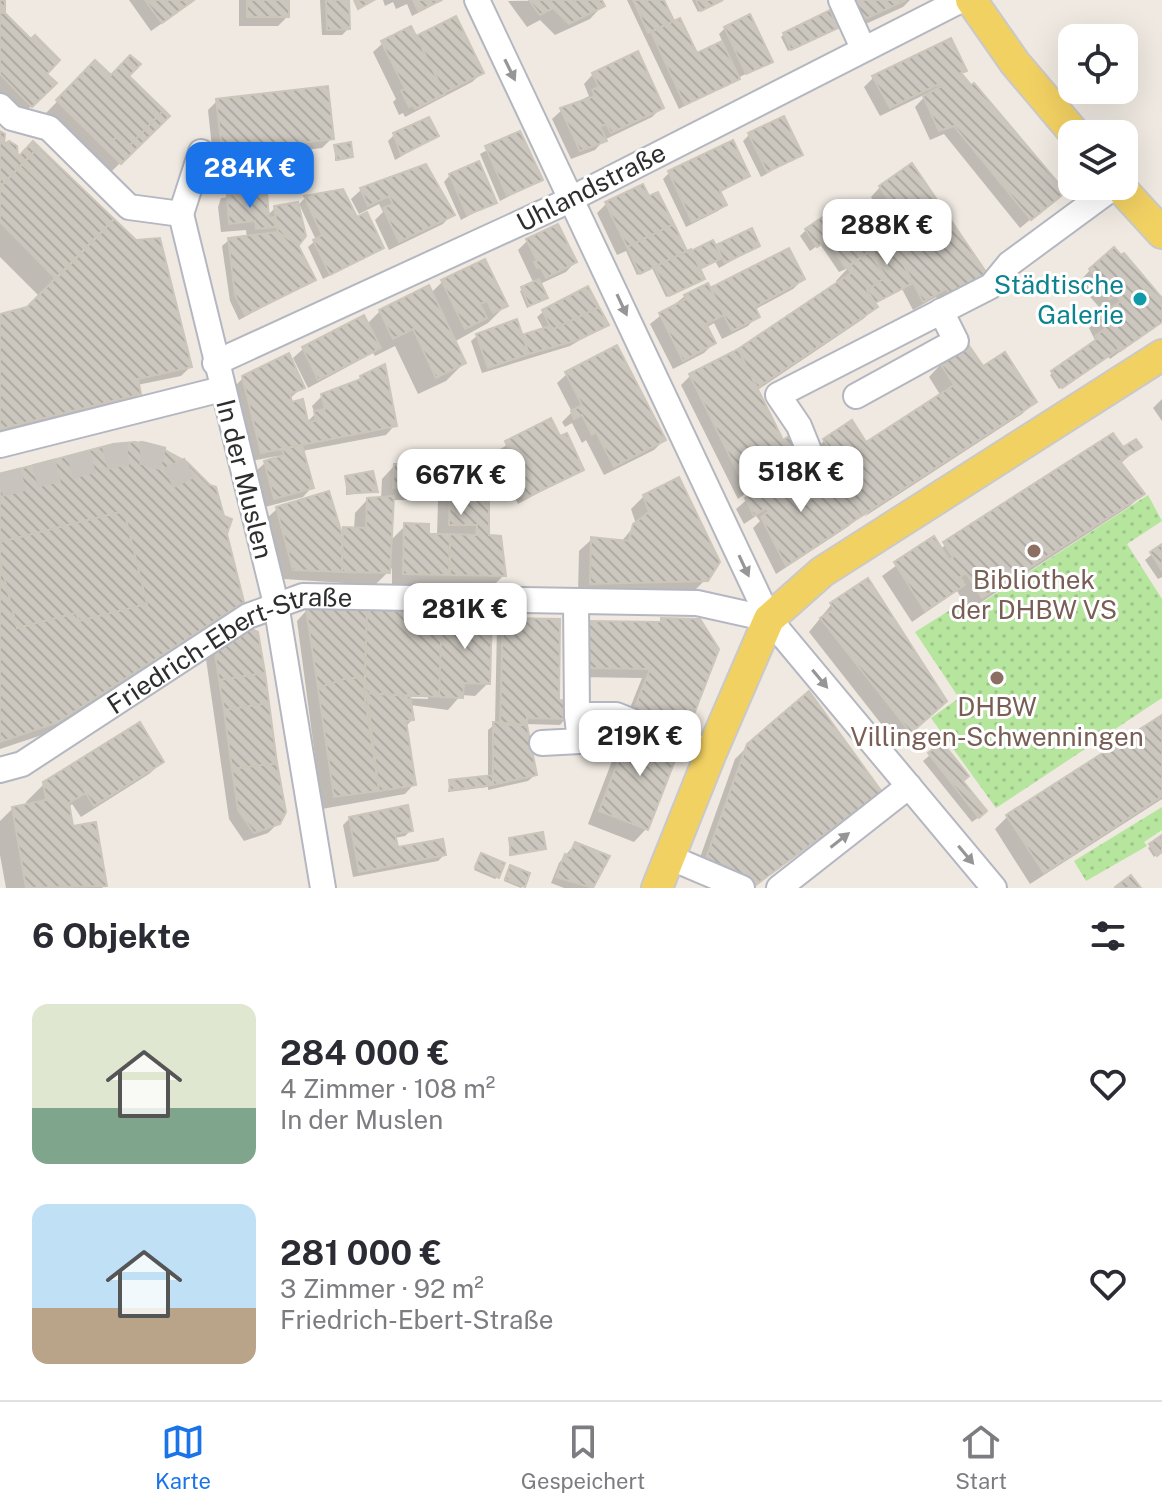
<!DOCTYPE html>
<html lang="de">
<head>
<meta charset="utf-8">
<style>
	:root { --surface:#fff; --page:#f7f7f7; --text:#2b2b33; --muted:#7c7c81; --line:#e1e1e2; --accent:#1a73e8 }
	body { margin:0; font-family:"Public Sans",sans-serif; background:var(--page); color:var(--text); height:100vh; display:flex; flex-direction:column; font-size:30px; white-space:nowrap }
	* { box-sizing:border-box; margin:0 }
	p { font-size:26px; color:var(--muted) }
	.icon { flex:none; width:44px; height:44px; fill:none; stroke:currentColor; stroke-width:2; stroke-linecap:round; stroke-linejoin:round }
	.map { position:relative; height:888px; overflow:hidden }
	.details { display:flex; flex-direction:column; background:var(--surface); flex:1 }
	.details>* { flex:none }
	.buttons { position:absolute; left:1058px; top:24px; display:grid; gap:16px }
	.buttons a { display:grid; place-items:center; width:80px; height:80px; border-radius:16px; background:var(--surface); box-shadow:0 8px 32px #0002; font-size:40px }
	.price { position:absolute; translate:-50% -68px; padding:0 18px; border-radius:16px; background:#fff; color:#222; font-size:26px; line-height:52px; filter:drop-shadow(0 2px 4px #0008) }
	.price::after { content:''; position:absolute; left:50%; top:48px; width:24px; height:18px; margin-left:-12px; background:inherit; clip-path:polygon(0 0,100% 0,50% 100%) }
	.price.selected { background:var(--accent); color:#fff }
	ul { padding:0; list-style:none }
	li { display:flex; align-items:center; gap:24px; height:200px; padding:0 32px }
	li span { display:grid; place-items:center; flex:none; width:224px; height:160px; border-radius:16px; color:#555 }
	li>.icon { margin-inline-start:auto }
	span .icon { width:96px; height:96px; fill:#fffc; stroke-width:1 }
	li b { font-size:34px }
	h2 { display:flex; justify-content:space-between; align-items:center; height:96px; padding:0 32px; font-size:34px }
	.dock { display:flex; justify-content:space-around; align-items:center; height:112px; border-top:2px solid var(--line); background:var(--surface); font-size:22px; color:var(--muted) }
	.dock a { display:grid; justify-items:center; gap:4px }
	.dock .selected { color:var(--accent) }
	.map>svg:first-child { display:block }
	.park { fill:url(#park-dots) }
	.shadow { fill:#0003; fill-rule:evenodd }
	.building { fill:url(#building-back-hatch); stroke:#cbc5ba; stroke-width:2 }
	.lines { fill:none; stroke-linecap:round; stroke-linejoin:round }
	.minor-tunnel { stroke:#c8c4bd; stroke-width:24; stroke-dasharray:24 12; stroke-linecap:butt }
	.minor-casing { stroke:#b4b7c1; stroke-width:28 }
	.major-casing { stroke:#c9c9c9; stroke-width:34 }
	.minor { stroke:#fff; stroke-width:24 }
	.major { stroke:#f2d163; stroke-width:30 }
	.oneway { fill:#969696 }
	.culture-dot { fill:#0f9aa8; stroke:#fff; stroke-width:3 }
	.education-dot { fill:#8d6e63; stroke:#fff; stroke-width:3 }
	.labels { text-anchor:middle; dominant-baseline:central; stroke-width:6; stroke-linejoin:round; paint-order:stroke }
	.street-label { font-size:26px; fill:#2e2e2e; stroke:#fff }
	.culture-label { font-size:26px; fill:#0d838f; stroke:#fff; text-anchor:end }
	.education-label { font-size:26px; fill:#785e54; stroke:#fff }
</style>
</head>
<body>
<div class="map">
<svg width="1162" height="888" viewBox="0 0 1162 888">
	<defs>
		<pattern id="park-dots" width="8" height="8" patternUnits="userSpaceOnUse" patternTransform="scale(2)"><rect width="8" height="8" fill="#b6e59e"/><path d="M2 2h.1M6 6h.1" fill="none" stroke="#9dc588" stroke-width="1.8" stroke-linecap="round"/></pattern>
		<pattern id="building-back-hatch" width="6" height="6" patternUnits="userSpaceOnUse" patternTransform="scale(2)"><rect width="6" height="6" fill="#cbc7bf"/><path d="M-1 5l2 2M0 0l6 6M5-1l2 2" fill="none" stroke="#afaba4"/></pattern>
	</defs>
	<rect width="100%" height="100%" fill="#efe9e1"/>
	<path class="park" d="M1148,495L1162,521L1127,544L1162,599V698L996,808L931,718L959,698L915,632L963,602L975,607Z
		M1162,807V830L1144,842L1147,846L1086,881L1074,861Z"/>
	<path class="shadow" d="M0,0H3V13L54,83L14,123L0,109Z
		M129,0H195L151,31Z
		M239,0H287L288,16L278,26H239Z
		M320,0H347L348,29L342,35H322Z
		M383,0H443L412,16L407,4L396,9L393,2L385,6Z
		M599,0L602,6L590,19L555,35L540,20L527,27L508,1Z
		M627,0H662L696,56L723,43L719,34L725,28L770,61L679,109Z
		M692,0H722L698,12Z
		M833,0H910L903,7L848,32Z
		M833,30L788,51L781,37L784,34Z
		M415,39L482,73L472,82L405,117L403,113L399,115L393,102L396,99L373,52L383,43Z
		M95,63L110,77L126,76L167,116L111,172L46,113Z
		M965,70L960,75L1053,201L1020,228L944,134L930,140L915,107L928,93L880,116L864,87L873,78Z
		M593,74L662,107L652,117L604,140L595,150L571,159L552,119L562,110L589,96L584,84Z
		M217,101L332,138L322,148L270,154L262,161L214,167L208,110Z
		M0,133L3,146L190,367L181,376L137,385L139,393L130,403L0,435V316L28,309L40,297L0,257Z
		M519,133L541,179L500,201L480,154Z
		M394,135L437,136L395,160L388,141Z
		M749,135L801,154L761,177L743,141Z
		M335,147L351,156L335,161Z
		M425,167L452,214L443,224L389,250L375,220L383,212L379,204L359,214L351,199L361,190Z
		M264,170L267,216L275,208L296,204L304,235L296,245L313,280L239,320L230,301L222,246L229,240L247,238L246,230L221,232L218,207L221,198L261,194V190L221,194L219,178L225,172Z
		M669,173L748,176L719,193L724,205L718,211L686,227L663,179Z
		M450,175L494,202L461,220L444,182Z
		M880,187L986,275L944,306L936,297L913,310L902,289L873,304L876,307L863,319L756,391L782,443L800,455L784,468L807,504L827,491L812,470V453L824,441L866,445L941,396L929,377L941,364L982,369L1035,401L1022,414L864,517L871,510L868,507L849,526L776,574L753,528L760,521L756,516L744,524L736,509L749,498L746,493L738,499L681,385L691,375L739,351L838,284L836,281L848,268L839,272L820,244L810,251L800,236L806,230L863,245L876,237L869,222L881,212L871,197Z
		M342,191L356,220L382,248L323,279L308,247L316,240L299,204L305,198Z
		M606,204L686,254L717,247L758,246L719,268L715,261L698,269L700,281L666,297L652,268L637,275L626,251L617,255L597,213Z
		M527,241L575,262L566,272L540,284L546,298L527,308L520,291L534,284L518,250Z
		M1090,270L1162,304V321L1110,359L1108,356L1059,389L1050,375L1096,342L1089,328L1111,310L1105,302L1099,307L1084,290L1087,287L1081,280Z
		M803,279L793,289L754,310L757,316L748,326L722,339L714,323L706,328L714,343L704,353L673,369L650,324L685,296Z
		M442,282L506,305L488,323L454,342L464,363L446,381L418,394L395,346L375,356L373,353L308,388L293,358L303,349L367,324L380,311L430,294Z
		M544,311L607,324L570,346L482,373L471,341L478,335L521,337L544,330L537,317Z
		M567,374L664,440L654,450L604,475L586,440L582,443L572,423L565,427L562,422L572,412L557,383Z
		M243,378L303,387L289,399L306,423L315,414L312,406L322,396L361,378L395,425L386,435L302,451L312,487L303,497L265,507L255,472L265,463L277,459V456L252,461L233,388Z
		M1162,399V421L1153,408Z
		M550,421L582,469L518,504L501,470L507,464L500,449Z
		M1139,447L1120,464L1143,493L1130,506L969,610L957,591L912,622L882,576L933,539L939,549L1122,450Z
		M394,466L457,481L504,575L491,588L392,586V568L375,585L284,579L267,518L277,509L340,533L354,530L355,513L367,500L381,499L382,479ZM392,500H438L437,536H427L405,526L390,541Z
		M0,476L225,534L242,602L229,614L42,735L0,749Z
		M346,478L376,492L346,495Z
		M644,496L706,579L693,592L578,595L579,551L592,539L621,542L636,524L631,509Z
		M1162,546V577L1158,579L1145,560Z
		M867,581L922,723L897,744L809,632L831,605Z
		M306,611L488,683L475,696L461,695L448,710L410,705L412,720L405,727L414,784L405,794L322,809L297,621ZM400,694L428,695V699L400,698Z
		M503,620L566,718L560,725L526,724L535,775L528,781L488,790V787L448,792L450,781L488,778V730L495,724L497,626Z
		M699,621L646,829L634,842L588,824L620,740L630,731L622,728L642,678L577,677L588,623Z
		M216,649L278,823L268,833L244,841L229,819L206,659Z
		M1162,717V799L1030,884L995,829L1008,816Z
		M749,745L879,791L753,888H712L692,880L735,759Z
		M942,745L979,817L972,822L923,761Z
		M162,762L149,774L81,817L72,804L68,808L71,829L105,885L102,888H6L0,855V821L13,808L27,806L26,802L44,784Z
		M350,818L411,830L405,836L394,838L396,850L444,855L438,861L353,877L343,825Z
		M1162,837V851L1154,857L1148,848Z
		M510,840L544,848L509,856Z
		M575,844L607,857L591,888H564L551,883L559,863Z
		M479,858L498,877L495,879L474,870Z
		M508,870L523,886L521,888L504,881Z"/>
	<path class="building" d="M0,0H5V13H0Z
		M145,0H194L162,23Z
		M247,0H289V17H247Z
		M326,0H349L350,29L327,30Z
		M354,0H374L358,9Z
		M413,0H442L418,11Z
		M529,0H602L605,6L569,24L553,8L540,15Z
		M633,0H664L674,21L648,33Z
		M696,0H723L701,11Z
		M851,0H906L861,21Z
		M830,10L838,28L791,50L783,33Z
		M0,13H5L31,39L35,35L60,60L47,74L57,83L32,107L0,74Z
		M750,14L773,62L746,74L724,27Z
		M456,16L484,73L444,93L416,36Z
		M680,18L697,53L722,41L740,79L685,105L651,32Z
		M411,26L445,94L415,109L413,105L409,107L401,91L405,89L381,41Z
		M951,38L967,71L961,73L971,85L974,83L1066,192L1031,220L954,126L939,131L923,96L940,87L939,84L890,108L872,76Z
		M638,51L664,108L611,133L606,124L600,127L607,141L580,151L560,108L595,96L592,90L599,87L592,73Z
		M130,55L141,64L129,76L164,110L129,146L119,135L111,142L62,94L95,60L111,75Z
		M328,86L334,139L273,146L274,152L223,158L216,99Z
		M62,94L111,142L119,135L129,146L164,110L170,116L121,164L56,100Z
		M784,116L803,155L767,172L748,133Z
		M429,117L439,136L401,155L393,133Z
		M0,131L5,134L4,144L9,141L17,146L18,157L33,141L39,147L0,187Z
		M520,131L543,180L507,196L485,146Z
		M733,140L750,176L720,191L727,205L692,222L668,171Z
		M351,142L353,157L337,160L334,145Z
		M39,147L114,219L97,237L22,164Z
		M479,161L497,203L467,215L449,174Z
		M912,163L988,275L954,298L946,289L923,302L877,211L891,204L879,186Z
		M22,164L97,237L56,279L0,222V187Z
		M426,164L455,215L399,242L383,208L393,204L389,196L368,206L360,188Z
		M258,167L265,168L267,192L227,195L224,170Z
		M643,184L649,196L658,192L674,224L627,247L605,202Z
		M343,189L357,217L367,212L384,248L330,275L313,240L322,235L304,196Z
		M267,192L269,218L274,217L275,227L256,229L255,221L229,224L227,195Z
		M298,202L306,236L299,245L278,232L274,206Z
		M839,206L869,252L846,268L827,240L817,247L805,229Z
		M114,219L136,240L160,238L192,367L138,379L141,394L0,429V314L27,307Z
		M558,224L577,262L546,278L540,267L537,268L534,262L537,261L526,239Z
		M674,224L687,251L640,274L627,247Z
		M752,228L760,246L725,263L716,245Z
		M886,230L913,283L875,303L867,290L886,277L863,242Z
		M277,232L298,245L316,280L245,315L235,295L228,238Z
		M713,240L722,258L700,269L691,251Z
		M1114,247L1121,255L1124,253L1162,298V322L1120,351L1097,317L1121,301L1115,295L1110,299L1092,279L1095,277L1089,269Z
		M789,248L805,279L755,307L760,317L732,331L710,288Z
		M691,249L705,279L669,296L654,267Z
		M869,252L886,277L867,290L878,307L757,388L738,349L851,273L847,267Z
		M485,259L508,306L493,313L487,301L480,304L487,318L465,329L441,280Z
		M539,279L548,298L529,306L521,287Z
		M708,283L724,315L706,324L716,343L683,361L659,313L686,299L684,295Z
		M429,285L466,363L436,378L413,329L393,339L379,310Z
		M588,286L599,307L552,330L542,310Z
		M599,307L609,325L578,340L529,354L522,335L550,326L552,330Z
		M364,315L381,348L318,380L302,347Z
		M517,319L529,354L488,368L476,334Z
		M1105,329L1119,349L1062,388L1051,371L1097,339L1095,336Z
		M968,344L983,366L1005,352L1037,402L863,515L824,455L831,451L823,439L852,420L866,442L954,385L940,363Z
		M617,345L666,440L614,467L596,432L592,435L582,415L574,419L571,411L582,405L565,372Z
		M738,349L783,440L792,434L802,455L747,491L689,374Z
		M289,353L305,388L290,394L292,402L303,399L308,422L316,421L314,411L325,409L321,394L361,379L360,376L385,364L397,426L261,453L242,376Z
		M551,418L560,436L567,433L584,470L524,499L506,463L513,459L505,441Z
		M1113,433L1123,447L1136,439L1142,447L1120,461L1145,494L982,598L966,573L960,577L965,585L925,611L894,562L934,536L949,560L953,557L943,542Z
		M135,442L159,447L187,462L210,485L216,487L224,516L232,519L227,534L244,602L56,723L0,742V474L113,444Z
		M302,445L314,488L274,499L264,461L284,455L282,449Z
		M394,464L459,465V479H489V535L501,536L506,576L450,575V534L476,535L477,525H449L450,489L393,488Z
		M786,466L808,501L840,480L863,515L786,566L761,517L769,511L766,508L754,516L745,498L758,489L756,486Z
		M373,471L378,492L348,493L345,476Z
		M679,477L720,562L708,581L590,584L591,537L629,541L633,524L649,512L643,495Z
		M329,491L342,534V572L293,570L276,507Z
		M394,496L390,573L342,572L343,527L366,528L367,498Z
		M124,511L147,604L79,621L76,613L17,628L0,561V542Z
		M404,523L429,524V534H450L449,575L403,574Z
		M1162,544V571L1150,552Z
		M868,578L947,701L911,733L820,618L834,609L830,603Z
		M306,609L367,610L365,678H347L318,688Z
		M367,610L442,611L439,697L364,693Z
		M442,611L492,612L490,684L464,683L463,698L439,697Z
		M503,618L560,619L559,700L568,701V719L527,718V725H500Z
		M661,618L700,619L719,649L684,740L630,719L650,669L586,668L587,621L661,622Z
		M250,628L258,632L265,673L219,680L214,647Z
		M265,673L269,703L224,710L219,680Z
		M347,678H365L379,791L334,797L318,688Z
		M809,691L882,792L753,887L703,867L747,744Z
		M364,693L410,696L414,720L406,721L416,785L379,791Z
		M269,703L277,763L232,769L224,710Z
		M1162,715V796L1044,873L1006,815Z
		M140,722L164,762L94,806L69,766Z
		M493,722L527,725L537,775L493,785Z
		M632,726L681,745L648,830L599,811Z
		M942,742L969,776L963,781L987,811L979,818L928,753Z
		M277,763L286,812L280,824L254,833L238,810L232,769Z
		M69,766L86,793L69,803L73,826L96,822L107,886L26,888L12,807L46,800L43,782Z
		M493,775V785L450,790L449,780Z
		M408,805L413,831L395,834L398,847L443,839L446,855L359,872L349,817Z
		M543,832L546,849L511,855L509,838Z
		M1162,835V852L1157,856L1149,844Z
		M575,842L610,856L593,888L556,877L565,854L569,856Z
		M481,853L505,863L499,878L475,867Z
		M510,865L530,873L525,887L505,879Z
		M1131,875L1141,888H1116L1115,887Z"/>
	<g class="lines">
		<path class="minor-tunnel" d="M0,485L118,455L142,453L173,461L184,483"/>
		<g class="minor-casing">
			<g id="minor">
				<path d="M477,0L769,619L994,888"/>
				<path d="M841,0L863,48"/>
				<path d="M0,106L12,118L49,128L129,207L181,214L276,604L323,888"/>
				<path d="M181,214L201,152"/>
				<path d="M215,363L557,206L961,0"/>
				<path d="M856,396L956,341L941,311"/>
				<path d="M0,445L222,389"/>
				<path d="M820,478L799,426L778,395L991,286L1009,264L1115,186"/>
				<path d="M576,601L577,715H616L711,753"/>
				<path d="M542,743L580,741L577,715"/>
				<path id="s1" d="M0,770L22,764L248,616L303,596L697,603L769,619"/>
				<path d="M669,857L742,888"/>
				<path d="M779,888L909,786"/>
			</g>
		</g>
		<g class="major-casing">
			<path id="major" d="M971,0L1015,63L1075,134
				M1119,186L1162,233
				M657,888L711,753L769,619L822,572L1162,355"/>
		</g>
		<use href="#minor" class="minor"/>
		<use href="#major" class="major"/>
	</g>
	<defs><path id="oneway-solid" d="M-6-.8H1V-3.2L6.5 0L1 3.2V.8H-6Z" transform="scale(2)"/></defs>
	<g class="oneway">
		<use href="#oneway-solid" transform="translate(510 70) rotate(64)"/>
		<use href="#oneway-solid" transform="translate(622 305) rotate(65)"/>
		<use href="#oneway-solid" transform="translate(744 566) rotate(65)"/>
		<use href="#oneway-solid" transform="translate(820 679) rotate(50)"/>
		<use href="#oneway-solid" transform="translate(840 840) rotate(-38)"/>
		<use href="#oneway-solid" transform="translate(966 855) rotate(50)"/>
	</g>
	<circle class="culture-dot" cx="1140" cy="299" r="8"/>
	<g class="education-dot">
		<circle cx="1034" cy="551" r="8"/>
		<circle cx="997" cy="678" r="8"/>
	</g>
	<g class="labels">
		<g class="street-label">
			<text transform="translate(591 187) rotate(-27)">Uhlandstraße</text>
			<text transform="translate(245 479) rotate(76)">In der Muslen</text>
			<text stroke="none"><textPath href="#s1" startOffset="264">Friedrich-Ebert-Straße</textPath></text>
		</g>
		<g class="culture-label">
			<text x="1124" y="284">Städtische<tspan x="1124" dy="30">Galerie</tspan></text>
		</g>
		<g class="education-label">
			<text x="1034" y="579">Bibliothek<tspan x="1034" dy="30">der DHBW VS</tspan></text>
			<text x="997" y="706">DHBW<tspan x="997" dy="30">Villingen-Schwenningen</tspan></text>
		</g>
	</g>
</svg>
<div class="buttons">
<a><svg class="icon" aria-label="locate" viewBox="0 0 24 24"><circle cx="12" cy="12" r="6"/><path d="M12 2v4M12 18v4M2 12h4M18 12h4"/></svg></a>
<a><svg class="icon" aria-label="layers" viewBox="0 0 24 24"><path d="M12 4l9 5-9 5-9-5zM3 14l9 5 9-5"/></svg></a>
</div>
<b class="price selected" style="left:250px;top:210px">284K €</b>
<b class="price" style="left:887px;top:267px">288K €</b>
<b class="price" style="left:801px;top:514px">518K €</b>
<b class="price" style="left:461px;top:517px">667K €</b>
<b class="price" style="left:465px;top:651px">281K €</b>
<b class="price" style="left:640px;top:778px">219K €</b>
</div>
<section class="details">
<h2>6 Objekte<svg class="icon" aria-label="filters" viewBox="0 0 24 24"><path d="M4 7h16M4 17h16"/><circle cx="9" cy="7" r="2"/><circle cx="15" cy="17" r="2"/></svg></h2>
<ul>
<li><span style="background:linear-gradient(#dfe7d0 65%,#7fa58c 0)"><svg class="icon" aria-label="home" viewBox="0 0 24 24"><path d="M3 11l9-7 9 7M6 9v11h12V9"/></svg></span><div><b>284 000 €</b><p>4 Zimmer · 108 m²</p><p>In der Muslen</p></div><svg class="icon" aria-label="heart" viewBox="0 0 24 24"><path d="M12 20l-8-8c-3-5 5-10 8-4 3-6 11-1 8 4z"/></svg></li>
<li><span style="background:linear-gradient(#bfe0f5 65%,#b9a48a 0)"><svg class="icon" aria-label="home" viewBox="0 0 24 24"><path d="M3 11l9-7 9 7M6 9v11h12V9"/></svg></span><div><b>281 000 €</b><p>3 Zimmer · 92 m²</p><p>Friedrich-Ebert-Straße</p></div><svg class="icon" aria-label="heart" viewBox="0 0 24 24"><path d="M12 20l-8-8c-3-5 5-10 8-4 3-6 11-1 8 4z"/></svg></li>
</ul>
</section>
<nav class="dock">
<a class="selected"><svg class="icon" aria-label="map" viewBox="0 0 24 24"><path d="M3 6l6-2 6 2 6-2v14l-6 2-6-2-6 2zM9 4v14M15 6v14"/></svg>Karte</a>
<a><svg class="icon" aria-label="saved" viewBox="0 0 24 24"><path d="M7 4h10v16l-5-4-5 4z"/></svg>Gespeichert</a>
<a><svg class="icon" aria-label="home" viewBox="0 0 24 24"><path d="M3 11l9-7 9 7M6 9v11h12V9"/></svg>Start</a>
</nav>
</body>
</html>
